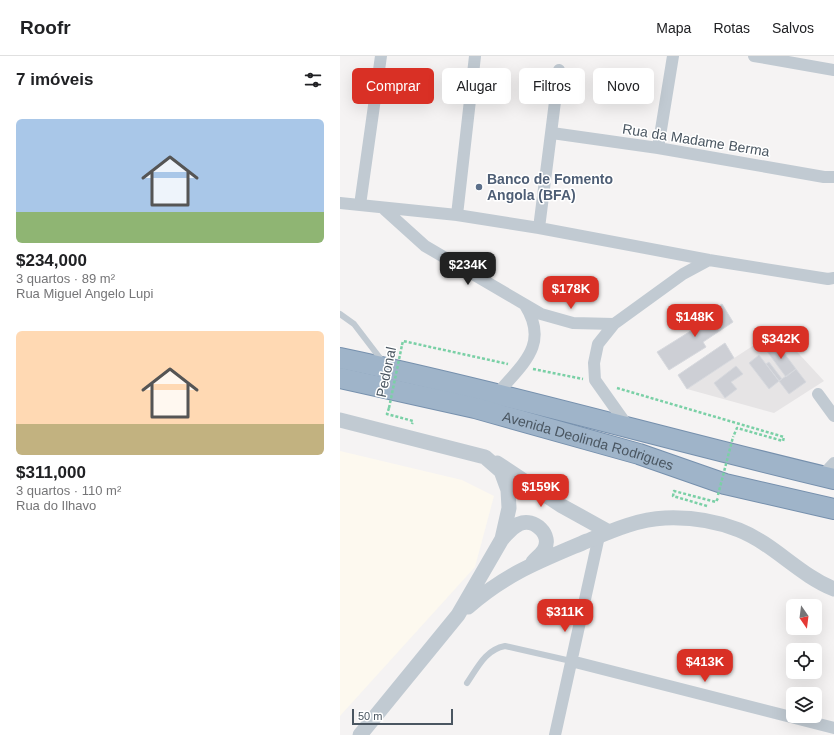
<!DOCTYPE html>
<html lang="pt">
<head>
<meta charset="utf-8">
<style>
	:root { --surface:#fff; --page:#f2f2f2; --text:#202124; --muted:#757577; --line:#e0e0e0; --accent:#d93025 }
	body { margin:0; font-family:Helvetica,sans-serif; background:var(--page); color:var(--text); height:100vh; display:flex; flex-direction:column; font-size:15px; white-space:nowrap }
	* { box-sizing:border-box; margin:0 }
	p { font-size:13px; color:var(--muted) }
	.icon { flex:none; width:22px; height:22px; fill:none; stroke:currentColor; stroke-width:2; stroke-linecap:round; stroke-linejoin:round }
	.map { position:relative; flex:1; overflow:hidden }
	.panel { display:flex; flex-direction:column; background:var(--surface); width:340px }
	.panel>* { flex:none }
	.guide { position:absolute; left:12px; top:12px; width:380px; height:36px; display:flex; gap:8px }
	.needle { width:26px; rotate:166deg }
	.controls { position:absolute; left:446px; top:543px; display:grid; gap:8px }
	.controls a { display:grid; place-items:center; width:36px; height:36px; border-radius:6px; background:var(--surface); box-shadow:0 4px 16px #0002; font-size:20px }
	.scale { position:absolute; left:12px; bottom:10px; width:101px; box-sizing:border-box; padding-left:4px; border:2px solid #4a5661; border-top:0; font-size:11px; line-height:14px; white-space:nowrap; color:#4a5661; -webkit-text-stroke:3px #fff; paint-order:stroke }
	.price { position:absolute; translate:-50% -34px; padding:0 9px; border-radius:8px; background:var(--accent); color:#fff; font-size:13px; line-height:26px; filter:drop-shadow(0 1px 2px #0008) }
	.price::after { content:''; position:absolute; left:50%; top:24px; width:12px; height:9px; margin-left:-6px; background:inherit; clip-path:polygon(0 0,100% 0,50% 100%) }
	.price.selected { background:#222; color:#fff }
	ul { padding:0; list-style:none }
	li { display:grid; align-content:center; gap:8px; height:212px; padding:0 16px }
	li span { display:grid; place-items:center; height:124px; border-radius:6px; color:#555 }
	li>.icon { margin-inline-start:auto }
	span .icon { width:72px; height:72px; fill:#fffc; stroke-width:1 }
	li b { font-size:17px }
	h2 { display:flex; justify-content:space-between; align-items:center; height:48px; padding:0 16px; font-size:17px }
	.chip { padding:0 14px; border-radius:6px; background:var(--surface); box-shadow:0 4px 16px #0002; font-size:14px; line-height:36px }
	.chip.selected { background:var(--accent); color:#fff }
	header { display:flex; align-items:center; gap:24px; box-sizing:border-box; height:56px; padding:0 20px; background:var(--surface); border-bottom:1px solid var(--line) }
	header strong { font-size:19px }
	nav { display:flex; gap:22px; margin-inline-start:auto; font-size:14px }
	main { display:flex; flex:1; min-height:0 }
	.map>svg:first-child { display:block }
	.commercial { fill:#fdf9ef }
	.education { fill:#e6e4e5 }
	.building { fill:#cdcfd5; stroke:#d7d9de }
	.lines { fill:none; stroke-linecap:round; stroke-linejoin:round }
	.trunk-casing { stroke:#7690ad; stroke-width:22 }
	.path { stroke:#7ad0a6; stroke-width:2.5; stroke-dasharray:3 2; stroke-linecap:butt }
	.service { stroke:#c1cad2; stroke-width:6 }
	.minor { stroke:#c1cad2; stroke-width:12 }
	.tertiary { stroke:#c1cad2; stroke-width:15 }
	.trunk { stroke:#9fb4c9; stroke-width:20 }
	.path-bridge { stroke:#7ad0a6; stroke-width:2.5; stroke-dasharray:3 2; stroke-linecap:butt }
	.service-dot { fill:#5c6f8a; stroke:#fff; stroke-width:1.5 }
	.labels { text-anchor:middle; dominant-baseline:central; stroke-width:3; stroke-linejoin:round; paint-order:stroke }
	.street-label { font-size:14px; fill:#4a5661; stroke:#fff }
	.service-label { font-size:14px; font-weight:bold; fill:#4e5e75; stroke:#fff; text-anchor:start }
</style>
</head>
<body>
<header>
<strong>Roofr</strong>
<nav><a>Mapa</a><a>Rotas</a><a>Salvos</a></nav>
</header>
<main>
<section class="panel">
<h2>7 imóveis<svg class="icon" aria-label="filters" viewBox="0 0 24 24"><path d="M4 7h16M4 17h16"/><circle cx="9" cy="7" r="2"/><circle cx="15" cy="17" r="2"/></svg></h2>
<ul>
<li><span style="background:linear-gradient(#a9c7e8 75%,#8fb573 0)"><svg class="icon" aria-label="home" viewBox="0 0 24 24"><path d="M3 11l9-7 9 7M6 9v11h12V9"/></svg></span><div><b>$234,000</b><p>3 quartos · 89 m²</p><p>Rua Miguel Angelo Lupi</p></div></li>
<li><span style="background:linear-gradient(#ffd9b3 75%,#c2b280 0)"><svg class="icon" aria-label="home" viewBox="0 0 24 24"><path d="M3 11l9-7 9 7M6 9v11h12V9"/></svg></span><div><b>$311,000</b><p>3 quartos · 110 m²</p><p>Rua do Ilhavo</p></div></li>
</ul>
</section>
<div class="map">
<svg width="494" height="679" viewBox="0 0 494 679">
	<rect width="100%" height="100%" fill="#f5f3f3"/>
	<path class="commercial" d="M0,395L122,424L154,440L135,511L0,660Z"/>
	<path class="education" d="M437,274L484,325L434,357L347,333Z"/>
	<path class="building" d="M382,248L393,266L363,286L366,291L329,314L317,296L354,273L351,268Z
		M436,286L456,313L446,321L426,294Z
		M385,287L394,302L347,333L338,319Z
		M419,299L439,325L429,333L409,307Z
		M429,306L442,323L439,325L426,308Z
		M396,310L403,318L391,326L397,333L385,342L374,327Z
		M456,313L466,326L449,338L439,325Z"/>
	<g class="lines">
		<g class="trunk-casing">
			<g id="trunk">
				<path d="M0,302C166,337 329,384 494,423"/>
				<path id="s1" d="M0,322L135,352L299,398L385,428L494,453"/>
			</g>
		</g>
		<path class="path" d="M62,289L63,285L168,308
			M193,313L243,323
			M277,332L444,381L443,385L397,372L393,381
			M49,352L47,358L73,365L72,368
			M367,450L333,440L334,435L376,446L378,442"/>
		<path class="service" d="M0,258L14,268L43,306
			M127,627C138,611 145,594 165,590L231,605"/>
		<path class="minor" d="M414,0L494,14
			M212,77L318,92L484,121H494
			M318,92L333,0
			M0,147L117,159L199,172L369,204L488,223L494,222
			M20,149L41,0
			M44,153L85,190L201,258L233,267L274,268
			M117,159L135,0
			M199,172L219,14
			M157,338C182,308 210,289 185,249
			M478,338L494,360
			M289,372L255,324L254,307L258,288L274,268L343,218L369,204
			M482,420L494,407
			M231,605L494,672
			M215,679L259,480"/>
		<path class="tertiary" d="M0,364L145,401L161,415L168,434L169,452L162,483L118,559L20,679
			M157,407L222,450L269,476
			M162,483C167,478 172,471 179,468C194,461 213,479 204,494C201,499 196,502 193,506
			M128,551C167,517 200,505 247,485C271,475 298,463 325,462C349,461 376,465 399,474C434,488 459,519 494,533"/>
		<use href="#trunk" class="trunk"/>
		<path class="path-bridge" d="M49,352L62,289
			M378,439L393,381"/>
	</g>
	<circle class="service-dot" cx="139" cy="131" r="4"/>
	<g class="labels">
		<g class="street-label">
			<text transform="translate(356 84) rotate(9)">Rua da Madame Berma</text>
			<text transform="translate(46 316) rotate(-78)">Pedonal</text>
			<text stroke="none"><textPath href="#s1" startOffset="256">Avenida Deolinda Rodrigues</textPath></text>
		</g>
		<g class="service-label">
			<text x="147" y="123">Banco de Fomento<tspan x="147" dy="16">Angola (BFA)</tspan></text>
		</g>
	</g>
</svg>
<div class="controls">
<a><svg class="needle" viewBox="-14 -14 28 28"><path d="M0-13l5 13h-10z" fill="#e53935"/><path d="M0 13l5-13h-10z" fill="#757577"/></svg></a>
<a><svg class="icon" aria-label="locate" viewBox="0 0 24 24"><circle cx="12" cy="12" r="6"/><path d="M12 2v4M12 18v4M2 12h4M18 12h4"/></svg></a>
<a><svg class="icon" aria-label="layers" viewBox="0 0 24 24"><path d="M12 4l9 5-9 5-9-5zM3 14l9 5 9-5"/></svg></a>
</div>
<div class="scale">50 m</div>
<b class="price selected" style="left:128px;top:230px">$234K</b>
<b class="price" style="left:231px;top:254px">$178K</b>
<b class="price" style="left:355px;top:282px">$148K</b>
<b class="price" style="left:441px;top:304px">$342K</b>
<b class="price" style="left:201px;top:452px">$159K</b>
<b class="price" style="left:225px;top:577px">$311K</b>
<b class="price" style="left:365px;top:627px">$413K</b>
<div class="guide">
<a class="chip selected">Comprar</a>
<a class="chip">Alugar</a>
<a class="chip">Filtros</a>
<a class="chip">Novo</a>
</div>
</div>
</main>
</body>
</html>
